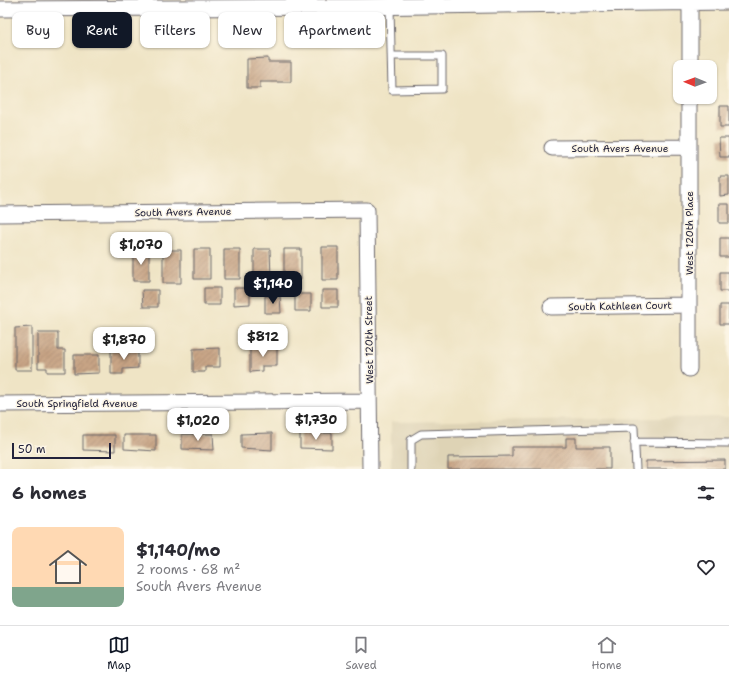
<!DOCTYPE html>
<html lang="en">
<head>
<meta charset="utf-8">
<style>
	:root { --surface:#fff; --page:#f7f7f7; --text:#2b2b33; --muted:#7c7c81; --line:#e1e1e2; --accent:#111827 }
	body { margin:0; font-family:"Shantell Sans",sans-serif; background:var(--page); color:var(--text); height:100vh; display:flex; flex-direction:column; font-size:15px; white-space:nowrap }
	* { box-sizing:border-box; margin:0 }
	p { font-size:13px; color:var(--muted) }
	.icon { flex:none; width:22px; height:22px; fill:none; stroke:currentColor; stroke-width:2; stroke-linecap:round; stroke-linejoin:round }
	.map { position:relative; height:469px; overflow:hidden }
	.details { display:flex; flex-direction:column; background:var(--surface); flex:1 }
	.details>* { flex:none }
	.guide { position:absolute; left:12px; top:12px; width:400px; height:36px; display:flex; gap:8px }
	.needle { width:26px; rotate:271deg }
	.buttons { position:absolute; left:673px; top:60px; display:grid; gap:8px }
	.buttons a { display:grid; place-items:center; width:44px; height:44px; border-radius:8px; background:var(--surface); box-shadow:0 1px 3px #0004; font-size:20px }
	.scale { position:absolute; left:12px; bottom:10px; width:99px; box-sizing:border-box; padding-left:4px; border:2px solid #22223b; border-top:0; font-size:11px; line-height:14px; white-space:nowrap; color:#22223b; -webkit-text-stroke:3px #fcf5e5; paint-order:stroke }
	.price { position:absolute; translate:-50% -34px; padding:0 9px; border-radius:8px; background:#fff; color:#222; font-size:13px; line-height:26px; filter:drop-shadow(0 1px 2px #0008) }
	.price::after { content:''; position:absolute; left:50%; top:24px; width:12px; height:9px; margin-left:-6px; background:inherit; clip-path:polygon(0 0,100% 0,50% 100%) }
	.price.active { background:var(--accent); color:#fff }
	ul { padding:0; list-style:none }
	li { display:flex; align-items:center; gap:12px; height:100px; padding:0 12px }
	li+li { border-top:1px solid var(--line) }
	li span { display:grid; place-items:center; flex:none; width:112px; height:80px; border-radius:8px; color:#555 }
	li>.icon { margin-inline-start:auto }
	span .icon { width:48px; height:48px; fill:#fffc; stroke-width:1 }
	li b { font-size:17px }
	h2 { display:flex; justify-content:space-between; align-items:center; height:48px; padding:0 12px; font-size:17px }
	.tag { padding:0 14px; border-radius:8px; background:var(--surface); box-shadow:0 1px 3px #0004; font-size:14px; line-height:36px }
	.tag.active { background:var(--accent); color:#fff }
	.dock { display:flex; justify-content:space-around; align-items:center; height:56px; border-top:1px solid var(--line); background:var(--surface); font-size:11px; color:var(--muted) }
	.dock a { display:grid; justify-items:center; gap:2px }
	.dock .active { color:var(--accent) }
	.map>svg:first-child { display:block }
	.built { fill:#ded3b5 }
	.building { fill:url(#building-hatch) }
	.lines { fill:none; stroke-linecap:round; stroke-linejoin:round }
	.service-casing { stroke:#6a666b; stroke-width:9 }
	.minor-casing { stroke:#6a666b; stroke-width:17 }
	.service { stroke:#fff; stroke-width:7 }
	.minor { stroke:#fff; stroke-width:15 }
	.labels { text-anchor:middle; dominant-baseline:central; stroke-width:3; stroke-linejoin:round; paint-order:stroke }
	.street-label { font-size:10px; fill:#22223b; stroke:#fcf5e5 }
</style>
</head>
<body>
<div class="map">
<svg width="729" height="469" viewBox="0 0 729 469">
	<defs>
		<pattern id="building-hatch" width="6" height="6" patternUnits="userSpaceOnUse"><rect width="6" height="6" fill="#c8a485"/><path d="M-1 1l2-2M0 6l6-6M5 7l2-2" fill="none" stroke="#a2856e"/></pattern>
	</defs>
	<rect width="100%" height="100%" fill="#fcf5e5"/>
	<filter id="ink" filterUnits="userSpaceOnUse"><feTurbulence type="fractalNoise" baseFrequency=".025" numOctaves="2"/><feDisplacementMap in="SourceGraphic" scale="8" xChannelSelector="R" yChannelSelector="G"/><feConvolveMatrix kernelMatrix="1 2 1 2 8 2 1 2 1" color-interpolation-filters="sRGB"/></filter>
	<filter id="wash" filterUnits="userSpaceOnUse"><feTurbulence type="fractalNoise" baseFrequency=".012" numOctaves="4" result="noise"/><feDisplacementMap in="SourceGraphic" scale="16" xChannelSelector="R" yChannelSelector="G"/><feGaussianBlur stdDeviation="0.9" result="paint"/><feColorMatrix in="noise" values="0 0 0 0 0 0 0 0 0 0 0 0 0 0 0 0 0 1.4 0 .05"/><feComposite in="paint" operator="in"/></filter>
	<g filter="url(#wash)">
		<rect width="100%" height="100%" fill="#efe4c5"/>
		<path class="built" d="M729,417V469H391V422Z"/>
		<g id="blocks">
			<path class="building" d="M268,58V62H291V82H260V88H247V59Z
				M720,106H729V127H720Z
				M719,138H729V157H720Z
				M720,176H729V195L720,196Z
				M719,204H729V223H719Z
				M720,238H729V257H720Z
				M322,247H338V280H322Z
				M194,249H210V279H194Z
				M224,249H240V279H224Z
				M254,249H270L271,279H254Z
				M284,249H301V279H284Z
				M163,250H181V283H163Z
				M133,251H149V281H133Z
				M720,272H729V291H720Z
				M204,288H220V305H204Z
				M234,288H250V304L234,305Z
				M142,290H158V307H143Z
				M322,290H338V307H322Z
				M295,294H311V311H295Z
				M265,296H280L281,313H265Z
				M720,305H729V324H720Z
				M32,327V370H15V328Z
				M38,333H58V350H65V372H47V368H38Z
				M220,348V367H205V372H193V349Z
				M250,348H277V366H262V371L250,372Z
				M138,350V368L123,369V374H111V351Z
				M74,355H99V373L74,374Z
				M272,433V450L241,448V434Z
				M300,433H332V449L300,448Z
				M182,434H213L214,450L182,449Z
				M83,435H115V451L83,450Z
				M124,435H156V451L124,449Z
				M566,438H576V447H610V469H448V457L512,456V447H566Z
				M725,460V469H646V461Z"/>
		</g>
	</g>
	<g filter="url(#ink)">
		<use href="#blocks" fill-opacity="0" stroke="#6a666b" stroke-width="1"/>
		<g class="lines">
			<g class="service-casing">
				<path id="service" d="M390,7L392,90L442,89V56H392
					M634,442L729,443
					M411,469V440L421,434L634,428L636,469"/>
			</g>
			<g class="minor-casing">
				<path id="minor" d="M0,9L356,7L729,2
					M690,67V2
					M689,97V369
					M552,148L689,147
					M0,214L367,210L370,469
					M551,307L689,305
					M0,404L369,401"/>
			</g>
			<use href="#service" class="service"/>
			<use href="#minor" class="minor"/>
		</g>
	</g>
	<g class="labels">
		<g class="street-label">
			<text x="620" y="148">South Avers Avenue</text>
			<text transform="translate(183 212) rotate(-1)">South Avers Avenue</text>
			<text transform="translate(689 233) rotate(-90)">West 120th Place</text>
			<text transform="translate(620 306) rotate(-1)">South Kathleen Court</text>
			<text transform="translate(369 340) rotate(-91)">West 120th Street</text>
			<text x="77" y="403">South Springfield Avenue</text>
		</g>
	</g>
</svg>
<div class="buttons">
<a><svg class="needle" viewBox="-14 -14 28 28"><path d="M0-13l5 13h-10z" fill="#e53935"/><path d="M0 13l5-13h-10z" fill="#7c7c81"/></svg></a>
</div>
<div class="scale">50 m</div>
<b class="price" style="left:141px;top:266px">$1,070</b>
<b class="price active" style="left:273px;top:305px">$1,140</b>
<b class="price" style="left:263px;top:358px">$812</b>
<b class="price" style="left:124px;top:361px">$1,870</b>
<b class="price" style="left:316px;top:441px">$1,730</b>
<b class="price" style="left:198px;top:442px">$1,020</b>
<div class="guide">
<a class="tag">Buy</a>
<a class="tag active">Rent</a>
<a class="tag">Filters</a>
<a class="tag">New</a>
<a class="tag">Apartment</a>
</div>
</div>
<section class="details">
<h2>6 homes<svg class="icon" aria-label="filters" viewBox="0 0 24 24"><path d="M4 7h16M4 17h16"/><circle cx="9" cy="7" r="2"/><circle cx="15" cy="17" r="2"/></svg></h2>
<ul>
<li><span style="background:linear-gradient(#ffd9b3 75%,#7fa58c 0)"><svg class="icon" aria-label="home" viewBox="0 0 24 24"><path d="M3 11l9-7 9 7M6 9v11h12V9"/></svg></span><div><b>$1,140/mo</b><p>2 rooms · 68 m²</p><p>South Avers Avenue</p></div><svg class="icon" aria-label="heart" viewBox="0 0 24 24"><path d="M12 20l-8-8c-3-5 5-10 8-4 3-6 11-1 8 4z"/></svg></li>
</ul>
</section>
<nav class="dock">
<a class="active"><svg class="icon" aria-label="map" viewBox="0 0 24 24"><path d="M3 6l6-2 6 2 6-2v14l-6 2-6-2-6 2zM9 4v14M15 6v14"/></svg>Map</a>
<a><svg class="icon" aria-label="saved" viewBox="0 0 24 24"><path d="M7 4h10v16l-5-4-5 4z"/></svg>Saved</a>
<a><svg class="icon" aria-label="home" viewBox="0 0 24 24"><path d="M3 11l9-7 9 7M6 9v11h12V9"/></svg>Home</a>
</nav>
</body>
</html>
